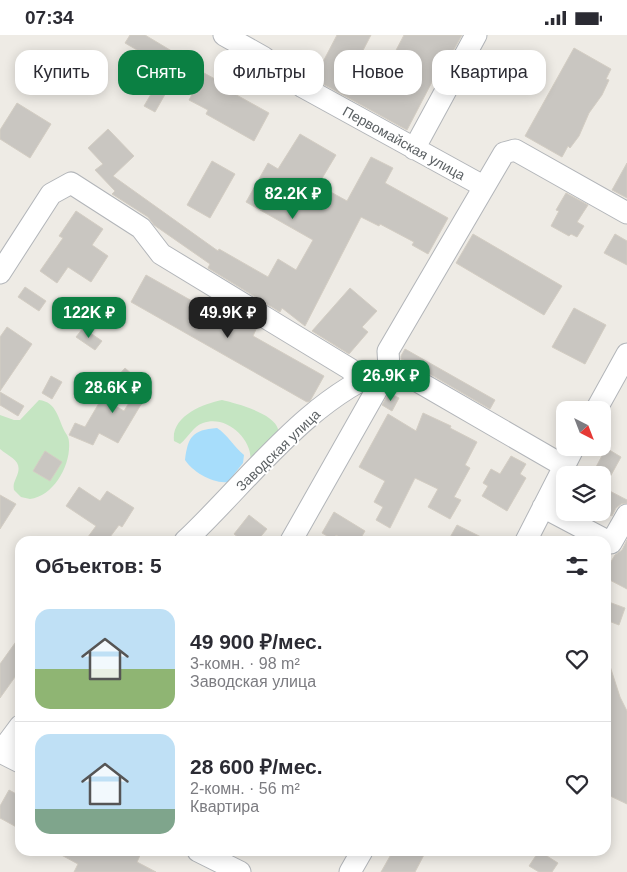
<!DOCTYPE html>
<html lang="ru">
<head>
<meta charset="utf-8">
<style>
	:root { --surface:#fff; --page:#f2f2f3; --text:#2b2b33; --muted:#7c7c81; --line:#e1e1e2; --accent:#0b8043 }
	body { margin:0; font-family:Arial,sans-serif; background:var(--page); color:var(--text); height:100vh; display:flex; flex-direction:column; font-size:19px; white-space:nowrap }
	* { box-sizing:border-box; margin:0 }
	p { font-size:16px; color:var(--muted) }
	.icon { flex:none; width:28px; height:28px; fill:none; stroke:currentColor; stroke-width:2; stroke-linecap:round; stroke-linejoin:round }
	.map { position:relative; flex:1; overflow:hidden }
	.panel { position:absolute; left:15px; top:501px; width:596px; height:320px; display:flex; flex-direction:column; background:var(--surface); border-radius:15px; box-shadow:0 2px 12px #0003 }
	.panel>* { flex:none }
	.banner { position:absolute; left:15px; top:15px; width:598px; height:45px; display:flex; gap:10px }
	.needle { width:32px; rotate:138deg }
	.tools { position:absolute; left:556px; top:366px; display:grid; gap:10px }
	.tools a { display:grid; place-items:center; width:55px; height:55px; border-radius:10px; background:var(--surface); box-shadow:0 2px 12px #0003; font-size:25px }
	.price { position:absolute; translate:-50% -42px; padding:0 11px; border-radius:10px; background:var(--accent); color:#fff; font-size:16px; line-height:32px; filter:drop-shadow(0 1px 2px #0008) }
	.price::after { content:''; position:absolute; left:50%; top:30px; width:15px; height:11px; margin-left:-8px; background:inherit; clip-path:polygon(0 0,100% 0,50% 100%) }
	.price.active { background:#222; color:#fff }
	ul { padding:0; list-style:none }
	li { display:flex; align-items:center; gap:15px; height:125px; padding:0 20px }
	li+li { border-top:1px solid var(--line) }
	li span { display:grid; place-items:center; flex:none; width:140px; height:100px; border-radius:15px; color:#555 }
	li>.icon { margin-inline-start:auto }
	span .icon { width:60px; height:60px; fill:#fffc; stroke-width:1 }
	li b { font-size:21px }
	h2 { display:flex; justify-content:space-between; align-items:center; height:60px; padding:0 20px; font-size:21px }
	.chip { padding:0 18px; border-radius:15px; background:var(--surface); box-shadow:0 2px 12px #0003; font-size:18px; line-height:45px }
	.chip.active { background:var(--accent); color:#fff }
	.status { display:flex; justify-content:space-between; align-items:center; height:35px; padding:0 25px; background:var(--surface); direction:ltr }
	.status svg { height:14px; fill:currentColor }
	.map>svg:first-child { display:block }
	.green { fill:#c5e5c2 }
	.water { fill:#a7ddfb }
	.building { fill:#c9c6c1; stroke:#d3cdc3 }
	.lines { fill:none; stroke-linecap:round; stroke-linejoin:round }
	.minor-casing { stroke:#b2b5b9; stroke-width:23 }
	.minor { stroke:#fff; stroke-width:21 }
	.labels { text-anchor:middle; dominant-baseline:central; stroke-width:4; stroke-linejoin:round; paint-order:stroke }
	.street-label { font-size:14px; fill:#5c6164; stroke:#fff }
</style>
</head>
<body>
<div class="status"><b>07:34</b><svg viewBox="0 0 49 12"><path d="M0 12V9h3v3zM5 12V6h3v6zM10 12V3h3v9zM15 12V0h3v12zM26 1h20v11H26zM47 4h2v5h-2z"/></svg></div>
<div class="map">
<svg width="627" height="837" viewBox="0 0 627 837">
	<rect width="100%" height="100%" fill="#eeebe5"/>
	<path class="green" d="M39,365C57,367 58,384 65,397C67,400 69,403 69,407C71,430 54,461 30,464L21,462L14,455C13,450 14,448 16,443C24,426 12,424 0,414V380L14,385H20Z
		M222,365C235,368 274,378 278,394C279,396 278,399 278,402L250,429C255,406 227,379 203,388C193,391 188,403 180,409L174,406C171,381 203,369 222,365Z"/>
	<path class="water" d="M217,393C227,399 234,412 244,420L243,428L228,447C213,449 193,437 185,425C188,402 192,395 217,393Z"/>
	<path class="building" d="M130,0H145L185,24L155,77L144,71L163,39L145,29L149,22L125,8Z
		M337,0H371L357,27L383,40L404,0H462L437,45L434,43L407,95L314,44Z
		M574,13L611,34L606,44L609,45L602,60L589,78L579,101L570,113L568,111L562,122L525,101Z
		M204,38L235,55L233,58L269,78L254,106L206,79L208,75L189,65Z
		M17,68L51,89L30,123L0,104V95Z
		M108,94L134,121L113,141L218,216L219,214L268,242L278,224L296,235L313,205L246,167L268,128L278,134L300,99L336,120L318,150L347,166L371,122L393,133L385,148L448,183L428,219L412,210L414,207L380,189L379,191L361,182L305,291L282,273L280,277L208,233L210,229L154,190L148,182L112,159L115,156L95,135L103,129L88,113Z
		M212,126L235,139L210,183L187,170Z
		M627,128V163L612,155Z
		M566,158L588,170L577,187L584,191L577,202L571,199L569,201L551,191L559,176L556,175Z
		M76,176L103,194L92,210L108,221L91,247L68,232L57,248L40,236L63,203L59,201Z
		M473,199L562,251L544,280L456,228Z
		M615,199L627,206V230L604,218Z
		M146,240L238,292L243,284L257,292L253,301L324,341L310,366L307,367L131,267Z
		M25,252L46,266L39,276L18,262Z
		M350,253L377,276L362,292L368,297L349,319L312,296Z
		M574,273L606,290L585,329L552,312Z
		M7,292L32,309L0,356V302Z
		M83,293L102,306L95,315L76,302Z
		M405,314L495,365L490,374L411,328L401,324V321Z
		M125,333L152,357L140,371L118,408L99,398L93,410L69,400L75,388L85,392L102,363L124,376L135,358L118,341Z
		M51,341L62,347L52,364L42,358Z
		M0,357L24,371L18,381L0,370Z
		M389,358L399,363L392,376L382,370Z
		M423,378L451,391L450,393L477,407L465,430L470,433L454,462L461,465L450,484L428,472L438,454L415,443L390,493L376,485L383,472L374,467L385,446L359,432L388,379L416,396Z
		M606,413L621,422L610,442L595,434Z
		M45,416L62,427L50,446L33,436Z
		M511,421L526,429L520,439L526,443L507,476L482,461L488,451L483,448L491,434L500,439Z
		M79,452L100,466L107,456L134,473L122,492L119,490L107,506H85L96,491L66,471Z
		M602,452L627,465V468L621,469L616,473L612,481L602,476Z
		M0,460L16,469L0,494Z
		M334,477L365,496L359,506H347L336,500L334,505L322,498Z
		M249,480L267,494L257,506H243L234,499Z
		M457,490L489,506H448Z
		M627,505V554L606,543V535L615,520L622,515Z
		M606,566L625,573L619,590L606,585Z
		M20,601V635L0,663V629Z
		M609,628L620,662L627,676V769L606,759V629Z
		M9,755L20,761V794L0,783V771Z
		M54,816H142L137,827L156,837H74L78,829Z
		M393,816H426L415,837H381Z
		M539,816L558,828L552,837H539L529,831Z"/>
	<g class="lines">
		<g class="minor-casing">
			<path id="minor" d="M224,0L263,22L303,52L483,151
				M414,114L476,0
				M0,238L51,159L71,148L141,193L161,219L350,334L360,346
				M596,375L627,319
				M543,472L611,508L627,480
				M185,506C246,449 308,362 389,333L405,339L564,431
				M291,506L389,333L388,316L504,118L515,115L627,178
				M526,506L574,412
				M0,717L20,727
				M0,718L20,691
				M198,816L240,837
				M350,837L362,816"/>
		</g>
		<use href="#minor" class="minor"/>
	</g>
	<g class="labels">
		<g class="street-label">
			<text transform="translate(404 108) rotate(29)">Первомайская улица</text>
			<text transform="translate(278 415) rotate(-44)">Заводская улица</text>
		</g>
	</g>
</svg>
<div class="tools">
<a><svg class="needle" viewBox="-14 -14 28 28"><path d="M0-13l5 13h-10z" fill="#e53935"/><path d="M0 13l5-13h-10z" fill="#7c7c81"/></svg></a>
<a><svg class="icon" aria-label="layers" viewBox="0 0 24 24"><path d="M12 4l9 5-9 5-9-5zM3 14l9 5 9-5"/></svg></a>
</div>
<b class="price" style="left:293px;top:185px">82.2K ₽</b>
<b class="price" style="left:89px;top:304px">122K ₽</b>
<b class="price active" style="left:228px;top:304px">49.9K ₽</b>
<b class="price" style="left:391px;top:367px">26.9K ₽</b>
<b class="price" style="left:113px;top:379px">28.6K ₽</b>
<div class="banner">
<a class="chip">Купить</a>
<a class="chip active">Снять</a>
<a class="chip">Фильтры</a>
<a class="chip">Новое</a>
<a class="chip">Квартира</a>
</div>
<section class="panel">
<h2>Объектов: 5<svg class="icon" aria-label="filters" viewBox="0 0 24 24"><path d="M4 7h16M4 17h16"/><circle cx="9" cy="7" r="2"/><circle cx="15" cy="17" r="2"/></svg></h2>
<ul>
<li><span style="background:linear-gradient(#bfe0f5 60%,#8fb573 0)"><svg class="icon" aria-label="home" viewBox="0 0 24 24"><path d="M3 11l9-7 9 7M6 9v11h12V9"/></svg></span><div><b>49 900 ₽/мес.</b><p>3-комн. · 98 m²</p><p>Заводская улица</p></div><svg class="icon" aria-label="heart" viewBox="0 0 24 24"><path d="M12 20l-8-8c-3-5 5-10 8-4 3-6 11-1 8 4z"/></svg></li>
<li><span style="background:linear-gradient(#bfe0f5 75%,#7fa58c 0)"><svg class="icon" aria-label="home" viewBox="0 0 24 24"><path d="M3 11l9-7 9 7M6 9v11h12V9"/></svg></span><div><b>28 600 ₽/мес.</b><p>2-комн. · 56 m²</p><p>Квартира</p></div><svg class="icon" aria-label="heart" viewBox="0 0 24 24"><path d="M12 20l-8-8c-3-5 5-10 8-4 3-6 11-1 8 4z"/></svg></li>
</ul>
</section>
</div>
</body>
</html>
